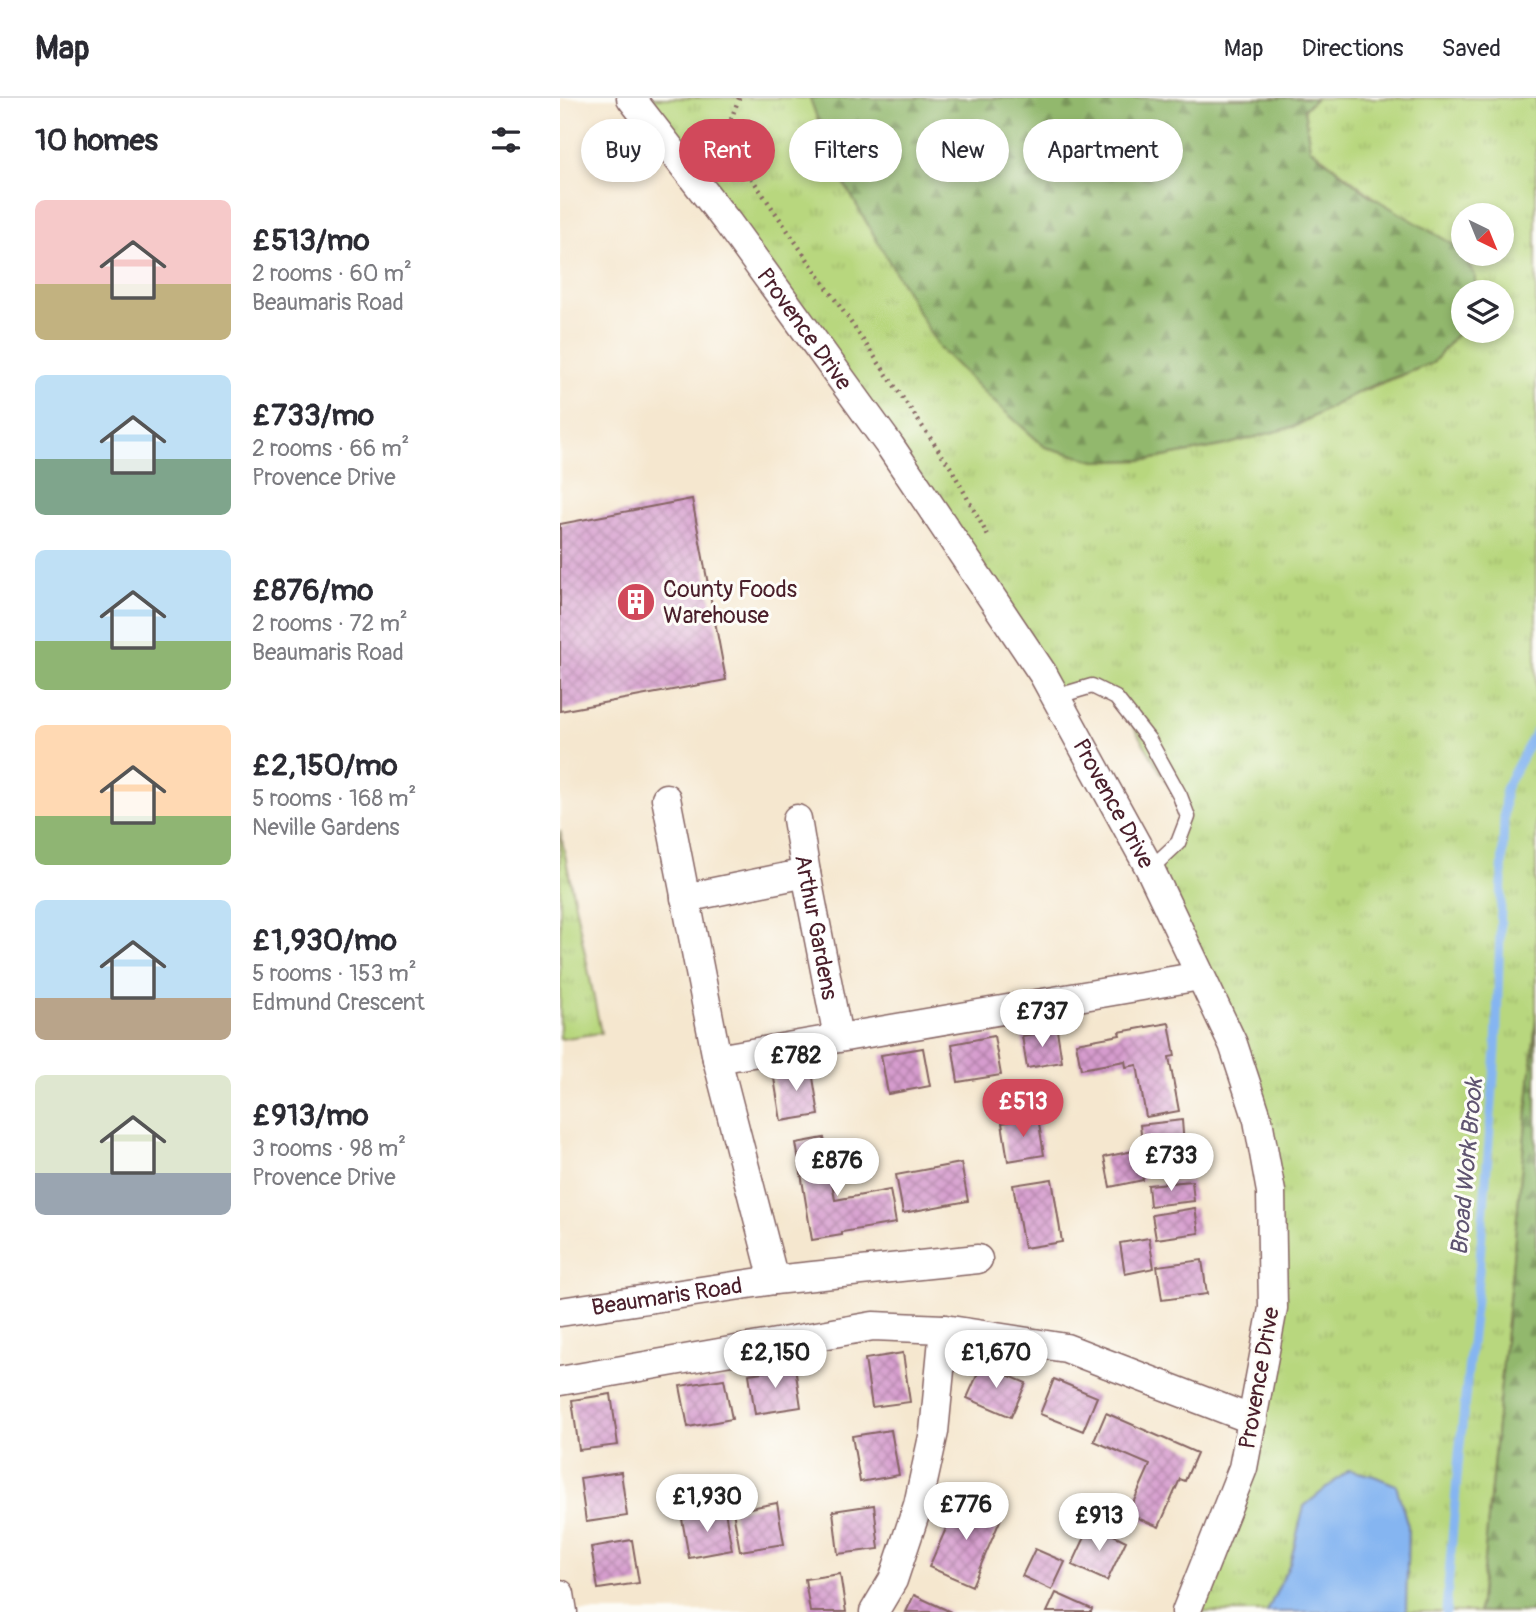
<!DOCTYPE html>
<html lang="en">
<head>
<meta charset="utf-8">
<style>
	:root { --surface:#fff; --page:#f7f7f7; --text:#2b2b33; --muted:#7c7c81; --line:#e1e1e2; --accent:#d1495b }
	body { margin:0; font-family:Pangolin,sans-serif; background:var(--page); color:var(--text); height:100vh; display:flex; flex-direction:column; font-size:26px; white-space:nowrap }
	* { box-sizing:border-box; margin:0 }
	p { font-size:23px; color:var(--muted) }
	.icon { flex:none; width:38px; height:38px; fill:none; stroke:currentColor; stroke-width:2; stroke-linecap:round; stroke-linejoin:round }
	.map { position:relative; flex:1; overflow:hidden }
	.side { display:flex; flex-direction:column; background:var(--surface); width:560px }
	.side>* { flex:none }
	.banner { position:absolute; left:21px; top:21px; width:665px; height:63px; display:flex; gap:14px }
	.needle { width:46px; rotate:137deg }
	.controls { position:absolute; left:891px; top:105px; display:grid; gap:14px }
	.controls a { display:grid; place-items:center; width:63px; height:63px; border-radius:50%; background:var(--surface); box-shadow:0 4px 10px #0003; font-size:35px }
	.price { position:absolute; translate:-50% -60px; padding:0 16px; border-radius:24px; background:#fff; color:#222; font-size:23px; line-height:46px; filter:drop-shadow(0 2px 4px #0008) }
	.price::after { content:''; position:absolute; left:50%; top:42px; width:21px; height:16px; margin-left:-10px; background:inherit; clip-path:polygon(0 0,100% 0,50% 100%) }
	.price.on { background:var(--accent); color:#fff }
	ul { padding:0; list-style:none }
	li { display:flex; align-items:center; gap:21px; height:175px; padding:0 35px }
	li span { display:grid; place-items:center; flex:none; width:196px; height:140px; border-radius:10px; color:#555 }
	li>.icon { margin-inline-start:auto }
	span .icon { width:84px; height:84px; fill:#fffc; stroke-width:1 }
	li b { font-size:30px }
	h2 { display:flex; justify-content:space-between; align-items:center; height:84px; padding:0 35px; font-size:30px }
	.chip { padding:0 24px; border-radius:32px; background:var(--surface); box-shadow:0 4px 10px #0003; font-size:24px; line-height:63px }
	.chip.on { background:var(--accent); color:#fff }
	header { display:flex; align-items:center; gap:42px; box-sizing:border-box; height:98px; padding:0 35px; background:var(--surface); border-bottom:2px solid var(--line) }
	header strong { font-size:33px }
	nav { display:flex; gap:38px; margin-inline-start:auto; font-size:24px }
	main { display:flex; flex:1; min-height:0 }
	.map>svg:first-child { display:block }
	.grass { fill:url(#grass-tufts); stroke:#817b54; stroke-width:2; fill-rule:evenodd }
	.forest { fill:url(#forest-firs); stroke:#6e6c4c; stroke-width:2 }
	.water { fill:#85b5f1; stroke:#686a8e; stroke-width:2 }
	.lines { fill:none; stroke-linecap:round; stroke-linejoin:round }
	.stream { stroke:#85b5f1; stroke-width:9 }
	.building { fill:url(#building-cross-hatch) }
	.lane-casing { stroke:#866564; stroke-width:17 }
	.street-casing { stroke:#866564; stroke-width:31 }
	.path { stroke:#866564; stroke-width:4.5; stroke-dasharray:2 5; stroke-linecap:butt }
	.lane { stroke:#fff; stroke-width:14 }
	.street { stroke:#fff; stroke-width:28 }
	.labels { text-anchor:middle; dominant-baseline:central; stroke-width:6; stroke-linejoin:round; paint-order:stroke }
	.street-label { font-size:23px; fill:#4a1f2b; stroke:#fdfcf7 }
	.poi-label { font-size:23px; fill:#4a1f2b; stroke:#fdfcf7; text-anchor:start }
	.water-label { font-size:24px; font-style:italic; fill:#5f5470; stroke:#fdfcf7 }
</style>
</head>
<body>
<header>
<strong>Map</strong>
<nav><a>Map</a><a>Directions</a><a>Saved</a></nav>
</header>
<main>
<section class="side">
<h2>10 homes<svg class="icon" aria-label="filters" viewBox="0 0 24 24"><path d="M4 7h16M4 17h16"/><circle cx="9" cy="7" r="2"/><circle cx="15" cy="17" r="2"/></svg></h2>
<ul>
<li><span style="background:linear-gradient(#f6c9c9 60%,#c2b280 0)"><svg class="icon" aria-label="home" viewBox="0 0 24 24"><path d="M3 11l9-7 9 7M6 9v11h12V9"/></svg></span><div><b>£513/mo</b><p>2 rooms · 60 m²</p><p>Beaumaris Road</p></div></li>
<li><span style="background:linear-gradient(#bfe0f5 60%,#7fa58c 0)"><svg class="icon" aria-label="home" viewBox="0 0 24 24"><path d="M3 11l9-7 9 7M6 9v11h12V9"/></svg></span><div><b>£733/mo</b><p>2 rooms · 66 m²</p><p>Provence Drive</p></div></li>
<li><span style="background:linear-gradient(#bfe0f5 65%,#8fb573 0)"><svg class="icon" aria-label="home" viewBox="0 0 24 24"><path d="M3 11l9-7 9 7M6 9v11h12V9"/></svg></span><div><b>£876/mo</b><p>2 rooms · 72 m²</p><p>Beaumaris Road</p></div></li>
<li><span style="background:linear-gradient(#ffd9b3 65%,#8fb573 0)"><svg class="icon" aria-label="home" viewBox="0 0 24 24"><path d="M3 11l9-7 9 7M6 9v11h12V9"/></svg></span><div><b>£2,150/mo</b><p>5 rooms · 168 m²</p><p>Neville Gardens</p></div></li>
<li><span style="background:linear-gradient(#bfe0f5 70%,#b9a48a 0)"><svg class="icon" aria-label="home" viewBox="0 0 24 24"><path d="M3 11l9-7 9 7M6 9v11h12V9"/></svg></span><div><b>£1,930/mo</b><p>5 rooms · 153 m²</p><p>Edmund Crescent</p></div></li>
<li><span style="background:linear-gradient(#dfe7d0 70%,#9aa5b1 0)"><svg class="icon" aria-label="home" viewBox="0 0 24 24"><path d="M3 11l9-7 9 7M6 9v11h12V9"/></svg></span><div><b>£913/mo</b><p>3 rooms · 98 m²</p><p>Provence Drive</p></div></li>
</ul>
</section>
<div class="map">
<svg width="976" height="1514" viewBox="0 0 976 1514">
	<defs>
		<pattern id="grass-tufts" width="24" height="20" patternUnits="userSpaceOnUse" patternTransform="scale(1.75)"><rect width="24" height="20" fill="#b8d77e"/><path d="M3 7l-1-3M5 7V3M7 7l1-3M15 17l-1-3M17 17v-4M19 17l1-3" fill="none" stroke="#a0b86d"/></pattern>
		<pattern id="forest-firs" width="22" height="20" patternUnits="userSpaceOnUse" patternTransform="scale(1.75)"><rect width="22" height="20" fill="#92b86d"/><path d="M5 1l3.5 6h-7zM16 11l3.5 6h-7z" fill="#79955a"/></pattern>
		<pattern id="building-cross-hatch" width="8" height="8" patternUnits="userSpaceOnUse" patternTransform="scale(1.75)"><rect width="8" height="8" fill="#d69cce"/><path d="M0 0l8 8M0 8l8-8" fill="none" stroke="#b07fa7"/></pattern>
	</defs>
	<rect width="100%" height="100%" fill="#fdfcf7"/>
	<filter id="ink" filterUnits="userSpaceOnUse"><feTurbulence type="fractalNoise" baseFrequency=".0143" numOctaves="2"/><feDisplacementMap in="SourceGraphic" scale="14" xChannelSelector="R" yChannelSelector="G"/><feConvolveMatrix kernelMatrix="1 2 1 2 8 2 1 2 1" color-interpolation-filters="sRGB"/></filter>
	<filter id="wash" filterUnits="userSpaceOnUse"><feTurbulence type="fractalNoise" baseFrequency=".00686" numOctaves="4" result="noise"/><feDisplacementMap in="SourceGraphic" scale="28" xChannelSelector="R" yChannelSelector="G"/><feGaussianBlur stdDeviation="1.57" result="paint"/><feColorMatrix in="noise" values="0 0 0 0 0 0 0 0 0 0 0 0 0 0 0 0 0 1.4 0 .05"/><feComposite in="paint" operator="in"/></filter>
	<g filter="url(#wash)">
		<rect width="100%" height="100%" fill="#f5e7cf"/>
		<path class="grass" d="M71,0H250L274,68L485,349L536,363L588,362L666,347L873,265L903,228V233H942V194H916L915,177L750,50L744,11L756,0H976V921L919,1514H626L683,1370L713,1210L698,1022L590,771L628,719L556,600L532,588L495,599ZM903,117H942V156H903Z
			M0,732L41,935L0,941Z"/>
		<path class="forest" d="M250,0H756L744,11L750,50L809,97L894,147L915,177L916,194H903V228L873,265L804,291L736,328L666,347L588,362L536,363L485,349L432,302L379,250L274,68Z
			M976,921V1514H919Z"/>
		<path class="water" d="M789,1372L814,1378L836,1387L848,1428L846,1514H707L730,1465L744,1408Z"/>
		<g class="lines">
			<path class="stream" d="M886,1514L899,1356L919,1173L936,952L945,691L976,633"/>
		</g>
		<g id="blocks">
			<path class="building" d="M132,401L166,582L0,613V426Z
				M609,925L615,958L609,959L619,1013L586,1019L577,967L566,969L565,963L521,971L516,945L560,937L559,934Z
				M497,932L502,964L467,970L462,938Z
				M434,938L441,977L398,984L392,946Z
				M363,950L370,988L328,996L321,957Z
				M251,967L259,1017L221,1023L213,974Z
				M478,1019L484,1057L448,1063L442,1025Z
				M622,1022L624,1049L583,1053L580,1027Z
				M264,1040L275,1102L330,1092L336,1125L282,1134V1137L252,1142L236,1045Z
				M578,1052L583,1082L550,1089L544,1059Z
				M401,1065L408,1103L343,1115L336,1077Z
				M492,1081L502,1144L464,1150L453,1087Z
				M632,1083L634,1103L590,1108L588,1087Z
				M635,1110L639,1135L596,1141L592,1117Z
				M589,1140L594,1170L565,1176L560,1145Z
				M642,1162L647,1196L602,1202L597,1168Z
				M343,1255L350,1304L312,1309L305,1261Z
				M422,1266L466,1285L451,1319L407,1300Z
				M235,1269L241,1309L195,1316L189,1276Z
				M164,1281L172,1321L128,1329L120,1288Z
				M494,1281L537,1299L523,1333L480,1316Z
				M51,1296L58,1347L19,1352L12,1302Z
				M546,1315L637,1355L625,1383L620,1381L599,1429L568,1416L590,1367L534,1343Z
				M331,1332L339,1377L300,1384L292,1338Z
				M61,1374L67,1418L26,1424L20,1380Z
				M400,1399L442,1418L412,1488L369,1469Z
				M217,1405L224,1446L180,1453L173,1413Z
				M314,1407L319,1451L278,1456L273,1413Z
				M165,1413L172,1452L129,1460L122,1421Z
				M531,1426L566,1443L547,1483L512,1467Z
				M72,1442L79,1485L38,1491L31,1449Z
				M475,1451L505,1464L492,1492L462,1478Z
				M280,1476L286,1514H250L245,1481Z
				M496,1495L532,1511L531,1514H487Z
				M354,1497L391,1514H346Z"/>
		</g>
	</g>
	<g filter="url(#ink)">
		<use href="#blocks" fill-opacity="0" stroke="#866564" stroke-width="2"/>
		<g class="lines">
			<g class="lane-casing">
				<path id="lane" d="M495,599L532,588L556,600L589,642L620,698L628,719L618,745L590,771"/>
			</g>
			<g class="street-casing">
				<g id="street">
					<path id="s1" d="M71,0L168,125L330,348L483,576L590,771L673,946L698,1022L711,1094L713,1210L683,1370L626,1514"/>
					<path d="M106,700L157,961"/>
					<path id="s2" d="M237,721L246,775L278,939"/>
					<path d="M125,800L246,775"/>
					<path d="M214,1182L418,1161"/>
					<path id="s3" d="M0,1214L214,1182L157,961L640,878"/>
					<path d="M0,1283L313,1228L384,1231L506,1250L693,1322"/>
					<path d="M0,1496L3,1514"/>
					<path d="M314,1514L333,1482L358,1407L374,1334L384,1231"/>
				</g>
			</g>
			<path class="path" d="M179,0L164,40L391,370L428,438"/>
			<use href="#lane" class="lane"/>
			<use href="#street" class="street"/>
		</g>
	</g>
	<defs>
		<g id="building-disc" transform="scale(2.0125)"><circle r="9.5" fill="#d1495b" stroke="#fdfcf7"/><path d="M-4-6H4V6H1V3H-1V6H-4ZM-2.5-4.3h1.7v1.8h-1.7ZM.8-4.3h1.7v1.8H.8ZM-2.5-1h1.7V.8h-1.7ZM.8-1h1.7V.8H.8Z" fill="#fff"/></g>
	</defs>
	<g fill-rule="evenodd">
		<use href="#building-disc" x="76" y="504"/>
	</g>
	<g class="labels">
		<g class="street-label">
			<text stroke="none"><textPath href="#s1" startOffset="289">Provence Drive</textPath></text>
			<text stroke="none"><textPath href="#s1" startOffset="856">Provence Drive</textPath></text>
			<text stroke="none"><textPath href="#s2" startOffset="110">Arthur Gardens</textPath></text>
			<text stroke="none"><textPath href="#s3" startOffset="108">Beaumaris Road</textPath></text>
			<text transform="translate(699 1280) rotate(-80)">Provence Drive</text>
		</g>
		<g class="poi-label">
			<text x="103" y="491">County Foods<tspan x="103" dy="26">Warehouse</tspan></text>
		</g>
		<g class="water-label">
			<text transform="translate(907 1069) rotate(-85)">Broad Work Brook</text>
		</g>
	</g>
</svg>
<div class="controls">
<a><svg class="needle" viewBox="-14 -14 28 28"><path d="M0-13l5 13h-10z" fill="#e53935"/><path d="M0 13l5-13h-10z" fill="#7c7c81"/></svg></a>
<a><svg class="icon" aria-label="layers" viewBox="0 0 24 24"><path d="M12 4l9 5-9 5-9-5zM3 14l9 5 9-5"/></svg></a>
</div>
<b class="price" style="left:482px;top:951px">£737</b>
<b class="price" style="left:236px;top:995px">£782</b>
<b class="price on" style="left:463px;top:1041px">£513</b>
<b class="price" style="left:611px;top:1095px">£733</b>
<b class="price" style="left:277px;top:1100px">£876</b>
<b class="price" style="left:215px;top:1292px">£2,150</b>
<b class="price" style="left:436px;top:1292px">£1,670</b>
<b class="price" style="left:147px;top:1436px">£1,930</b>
<b class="price" style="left:406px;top:1444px">£776</b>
<b class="price" style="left:539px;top:1455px">£913</b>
<div class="banner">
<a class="chip">Buy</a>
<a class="chip on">Rent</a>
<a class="chip">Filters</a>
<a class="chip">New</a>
<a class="chip">Apartment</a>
</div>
</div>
</main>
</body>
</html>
